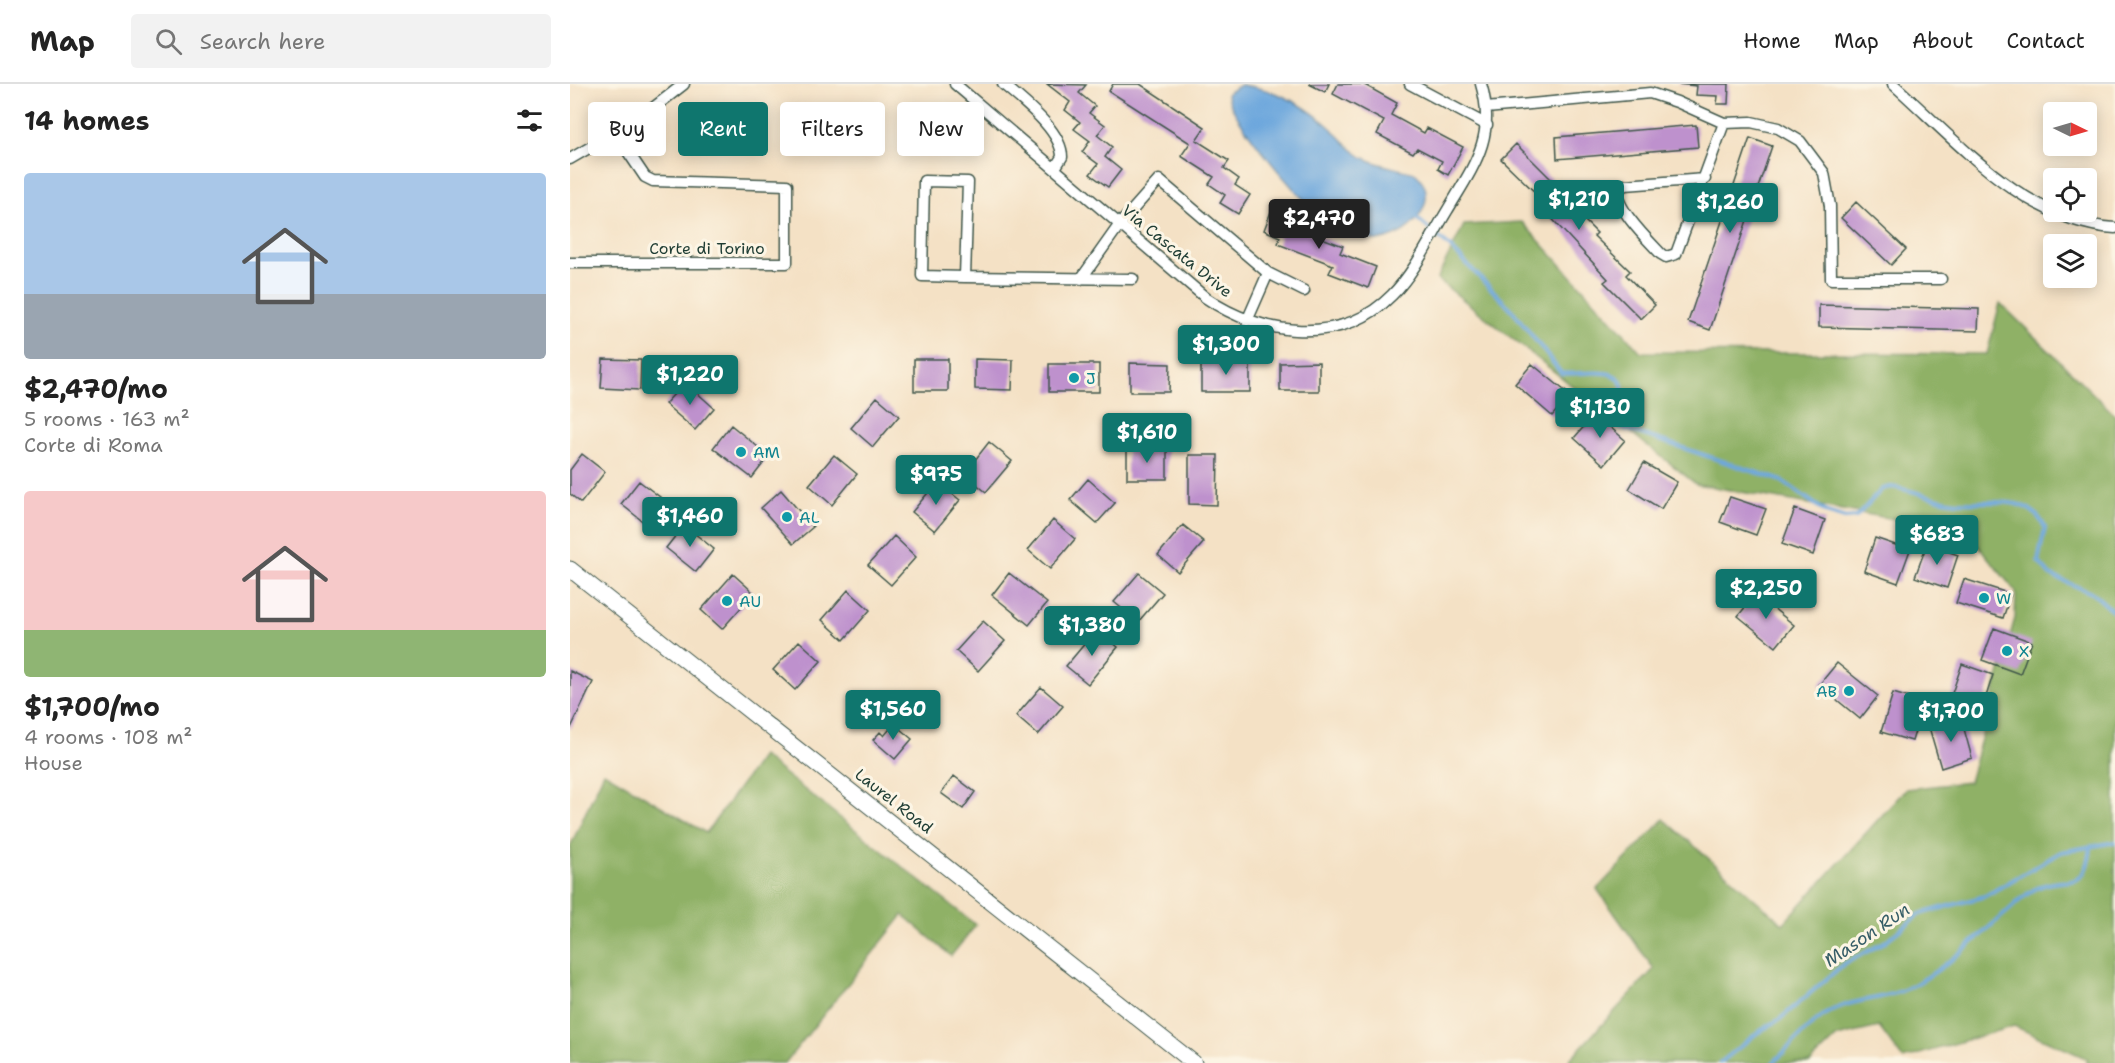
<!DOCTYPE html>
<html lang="en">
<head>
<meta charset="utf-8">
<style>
	:root { --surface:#fff; --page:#f2f2f2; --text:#222; --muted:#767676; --line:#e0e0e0; --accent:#0f766e }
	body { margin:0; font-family:"Shantell Sans",sans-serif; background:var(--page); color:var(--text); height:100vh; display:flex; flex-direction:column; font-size:22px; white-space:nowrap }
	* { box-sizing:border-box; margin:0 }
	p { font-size:20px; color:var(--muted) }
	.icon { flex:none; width:33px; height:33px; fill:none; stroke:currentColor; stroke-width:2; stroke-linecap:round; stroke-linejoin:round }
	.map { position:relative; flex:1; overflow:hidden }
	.drawer { display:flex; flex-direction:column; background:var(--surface); width:570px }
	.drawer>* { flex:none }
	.guide { position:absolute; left:18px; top:18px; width:570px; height:54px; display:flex; gap:12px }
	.needle { width:39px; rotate:95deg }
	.tools { position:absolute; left:1473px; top:18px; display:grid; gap:12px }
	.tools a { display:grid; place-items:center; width:54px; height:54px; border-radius:6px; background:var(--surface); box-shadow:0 3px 15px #0003; font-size:30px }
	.price { position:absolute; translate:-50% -51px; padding:0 14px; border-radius:6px; background:var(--accent); color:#fff; font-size:20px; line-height:39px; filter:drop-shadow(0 2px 3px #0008) }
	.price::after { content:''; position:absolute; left:50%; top:36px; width:18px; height:14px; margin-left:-9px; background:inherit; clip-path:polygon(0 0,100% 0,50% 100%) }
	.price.active { background:#222; color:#fff }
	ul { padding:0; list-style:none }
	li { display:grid; align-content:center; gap:12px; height:318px; padding:0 24px }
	li span { display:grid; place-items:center; height:186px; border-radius:6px; color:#555 }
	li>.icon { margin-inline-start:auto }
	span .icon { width:108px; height:108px; fill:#fffc; stroke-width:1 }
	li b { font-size:26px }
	h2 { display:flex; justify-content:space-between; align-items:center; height:72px; padding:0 24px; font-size:26px }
	.pill { padding:0 21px; border-radius:6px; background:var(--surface); box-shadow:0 3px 15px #0003; font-size:21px; line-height:54px }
	.pill.active { background:var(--accent); color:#fff }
	header { display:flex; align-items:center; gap:36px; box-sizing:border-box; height:84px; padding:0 30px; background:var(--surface); border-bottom:2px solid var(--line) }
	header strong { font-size:28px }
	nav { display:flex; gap:33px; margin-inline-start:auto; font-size:21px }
	.search { width:420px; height:54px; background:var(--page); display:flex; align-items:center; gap:15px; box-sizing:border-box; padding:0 21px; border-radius:6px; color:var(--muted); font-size:22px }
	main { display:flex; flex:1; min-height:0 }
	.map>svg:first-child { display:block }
	.forest { fill:#8fb166; stroke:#57774d; stroke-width:1.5 }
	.water { fill:#6da7dd; stroke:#467288; stroke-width:1.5 }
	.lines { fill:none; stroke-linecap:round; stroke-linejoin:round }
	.stream { stroke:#6da7dd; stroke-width:4 }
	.building { fill:#be91cd }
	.street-casing { stroke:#3f564a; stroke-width:13 }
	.secondary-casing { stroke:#3f564a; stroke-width:17 }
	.street { stroke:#fff; stroke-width:10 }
	.secondary { stroke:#fff; stroke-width:15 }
	.culture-dot { fill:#0f9aa8; stroke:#fcf5e5; stroke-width:2 }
	.labels { text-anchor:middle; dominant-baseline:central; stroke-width:6; stroke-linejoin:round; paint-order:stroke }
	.street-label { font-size:16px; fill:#1f3d34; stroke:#fcf5e5 }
	.culture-label { font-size:16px; fill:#0d838f; stroke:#fcf5e5; text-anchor:start }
	.water-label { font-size:18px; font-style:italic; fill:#365d67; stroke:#fcf5e5 }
</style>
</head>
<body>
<header>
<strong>Map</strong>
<div class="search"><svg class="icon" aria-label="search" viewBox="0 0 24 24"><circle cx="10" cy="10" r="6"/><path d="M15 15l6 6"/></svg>Search here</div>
<nav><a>Home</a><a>Map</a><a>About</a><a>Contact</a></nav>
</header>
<main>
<section class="drawer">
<h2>14 homes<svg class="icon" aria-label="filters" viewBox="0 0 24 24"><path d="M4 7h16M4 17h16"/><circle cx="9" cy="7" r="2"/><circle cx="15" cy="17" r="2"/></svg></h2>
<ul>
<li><span style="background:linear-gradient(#a9c7e8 65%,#9aa5b1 0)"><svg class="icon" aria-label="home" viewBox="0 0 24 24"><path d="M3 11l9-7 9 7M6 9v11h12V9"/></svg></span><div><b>$2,470/mo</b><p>5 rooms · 163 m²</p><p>Corte di Roma</p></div></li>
<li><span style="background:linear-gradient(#f6c9c9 75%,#8fb573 0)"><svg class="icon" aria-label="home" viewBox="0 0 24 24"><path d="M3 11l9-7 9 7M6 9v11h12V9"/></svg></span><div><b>$1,700/mo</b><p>4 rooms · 108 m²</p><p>House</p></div></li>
</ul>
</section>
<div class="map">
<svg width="1545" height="979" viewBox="0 0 1545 979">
	<rect width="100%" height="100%" fill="#fcf5e5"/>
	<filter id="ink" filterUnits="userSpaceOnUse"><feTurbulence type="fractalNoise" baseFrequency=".0167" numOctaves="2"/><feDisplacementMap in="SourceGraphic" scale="12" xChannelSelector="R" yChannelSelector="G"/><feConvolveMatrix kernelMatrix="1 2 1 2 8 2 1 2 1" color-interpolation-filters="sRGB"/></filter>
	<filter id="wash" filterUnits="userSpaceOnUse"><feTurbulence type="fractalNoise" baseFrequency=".008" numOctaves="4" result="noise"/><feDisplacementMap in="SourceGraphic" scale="24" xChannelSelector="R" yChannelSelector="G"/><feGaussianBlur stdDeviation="1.35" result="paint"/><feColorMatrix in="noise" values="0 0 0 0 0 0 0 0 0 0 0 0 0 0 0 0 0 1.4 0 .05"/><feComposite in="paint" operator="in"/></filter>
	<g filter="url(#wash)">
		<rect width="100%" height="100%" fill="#f4e1c5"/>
		<path class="forest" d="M952,138L1071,268L1417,270L1430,219L1545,331V979H1516L1518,975L1444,942L1333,975L1309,943L1267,953L1240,979H1004L999,976L1084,885L1027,805L1094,735L1213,840L1336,705L1399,698L1445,534L1446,508L1397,448L1126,400L867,195L894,141Z
			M192,672L406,841L381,872L333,831L215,979H0V763L34,688L136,749Z"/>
		<path class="water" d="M671,1C706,5 736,21 762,45C772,55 780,65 792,73C809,82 827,84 845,89C876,115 836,158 805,156C791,155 756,134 744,125C727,113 656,27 657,9Z"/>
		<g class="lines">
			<path class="stream" d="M843,131L880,163L942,226L991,289C1009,293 1058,276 1052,312C1050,321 1042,322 1041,332L1047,342L1212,397L1256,428L1275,434L1286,433L1312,405L1321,403C1341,405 1360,414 1379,417C1412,423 1458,405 1475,444L1468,477L1480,491L1524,510L1545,529
				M1150,979L1187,949L1210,935L1274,880L1313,859L1350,830L1415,812L1491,768L1545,758
				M1203,979C1219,964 1239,940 1257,929C1282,914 1311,917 1336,905C1374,887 1406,854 1438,827C1447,819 1456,809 1467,804C1496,789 1515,813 1521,763"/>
		</g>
		<g id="blocks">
			<path class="building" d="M477,0L516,1L509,9L525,22L519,29L535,41L527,51L542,63L535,73L551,86L538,103L520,90L528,80L512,68L520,57L504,45L510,38L495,26L500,18Z
				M543,0H570L635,43L626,56L659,77L654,84L669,95L665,101L680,111L668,130L650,119L655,111L639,100L644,93L611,72L620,59L539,7Z
				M739,0H759L755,8Z
				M768,0H793L827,19L821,31L854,49L857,44L893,63L878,91L868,85L872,77L847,64L843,69L807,50L814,37L763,10Z
				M1107,0H1159L1158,20H1147L1148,12L1126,11L1127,2Z
				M1126,41L1128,63L987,75L986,53Z
				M1180,54L1202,62L1140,246L1118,238Z
				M946,60L993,107L989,111L1027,149L1024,152L1060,187L1056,191L1085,221L1071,235L1034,198L1038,195L973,125L977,120L931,75Z
				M1286,118L1336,165L1321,181L1271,134Z
				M702,125L722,132L718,141L773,162L770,169L806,183L798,204L759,189L763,181L708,160L710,153L694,146Z
				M1249,221L1409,225L1408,247L1249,243Z
				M33,275L71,276L70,306L31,304Z
				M344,275H378V307H344Z
				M405,275L443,276L442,306L405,305Z
				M631,277H680V308H631Z
				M749,278V307H710V279Z
				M560,279L600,280L599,308H560Z
				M479,280H529V308H479Z
				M962,280L1000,311L982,332L945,300Z
				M115,298L144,324L125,346L95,320Z
				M307,313L329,332L303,363L281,344Z
				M1025,330L1055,356L1034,381L1004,354Z
				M161,341L199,372L182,394L143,364Z
				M419,358L442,377L416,408L394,390Z
				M557,365H597V395H557Z
				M12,370L35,388L11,419L0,410V386Z
				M264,371L287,390L262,421L239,401Z
				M619,371H648L647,421L619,420Z
				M1074,379L1107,398L1091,425L1059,405Z
				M518,395L545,419L527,439L500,416Z
				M69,397L99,420L81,444L51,420Z
				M367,398L390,416L365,447L342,428Z
				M211,406L243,443L223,460L191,424Z
				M1160,413L1196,425L1186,451L1150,438Z
				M1225,425L1255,436L1243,471L1212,460Z
				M483,436L505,455L480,485L458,466Z
				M114,441L144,465L126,488L96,464Z
				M613,441L634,458L608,488L588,471Z
				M324,452L346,473L321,501L298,481Z
				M1305,454L1340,466L1328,499L1294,487Z
				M1357,460L1388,471L1377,504L1345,493Z
				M439,489L477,519L459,541L422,511Z
				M569,489L593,509L568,538L544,518Z
				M163,490L184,509L152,545L131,526Z
				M1394,495L1441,510L1433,534L1386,519Z
				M278,506L300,526L274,556L252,536Z
				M1186,510L1224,541L1206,563L1168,532Z
				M413,537L435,557L408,587L386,567Z
				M1424,544L1462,558L1450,590L1412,576Z
				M527,545L548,563L518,600L496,582Z
				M229,557L251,577L225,606L203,586Z
				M1267,579L1308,612L1290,635L1249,601Z
				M1392,580L1423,591L1411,628L1379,618Z
				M0,587L23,598L0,646Z
				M471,603L493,622L468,651L446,632Z
				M1323,609L1354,618L1342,657L1311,648Z
				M1391,634L1402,674L1371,684L1359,643Z
				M324,640L342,655L325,675L303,656L310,648L314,652Z
				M384,692L405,708L393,725L371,709Z"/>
		</g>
	</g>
	<g filter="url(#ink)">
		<use href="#blocks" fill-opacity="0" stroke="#3f564a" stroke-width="1.5"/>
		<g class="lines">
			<g class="street-casing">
				<path id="street" d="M385,0L636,214C691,252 771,263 822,211C845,188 860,155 877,127C903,83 927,53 911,0
					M433,0C451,16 492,46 492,73L485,84
					M840,0L917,41
					M1323,0C1386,56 1455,138 1545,144
					M916,24L1080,9L1107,18L1154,39L1181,38L1208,44L1230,57L1254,89L1260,122L1261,195H1371
					M0,75L69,35L114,0
					M1135,95L1055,101L1047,106C1046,125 1078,156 1091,170L1096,173L1106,170L1154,39
					M354,97L398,98L395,193L352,192Z
					M0,179H217V101L83,97L75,93L46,50
					M395,193L563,195
					M511,195L550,140L589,96L698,189L734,207
					M677,237L698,189"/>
			</g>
			<g class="secondary-casing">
				<path id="secondary" d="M0,485L624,979"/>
			</g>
			<use href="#street" class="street"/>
			<use href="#secondary" class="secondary"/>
		</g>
	</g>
	<g class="culture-dot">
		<circle cx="504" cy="294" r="6"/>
		<circle cx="171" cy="368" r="6"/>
		<circle cx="217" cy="433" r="6"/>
		<circle cx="1414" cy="514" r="6"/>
		<circle cx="157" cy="517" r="6"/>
		<circle cx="1437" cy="567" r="6"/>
		<circle cx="1279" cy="607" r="6"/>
	</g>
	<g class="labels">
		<g class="street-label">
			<text x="137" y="164">Corte di Torino</text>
			<text transform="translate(607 167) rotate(39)">Via Cascata Drive</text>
			<text transform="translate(324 717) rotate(38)">Laurel Road</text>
		</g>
		<g class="culture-label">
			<text x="516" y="294">J</text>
			<text x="183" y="368">AM</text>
			<text x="229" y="433">AL</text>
			<text x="1426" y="514">W</text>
			<text x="169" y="517">AU</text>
			<text x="1449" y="567">X</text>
			<text x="1267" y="607" text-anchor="end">AB</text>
		</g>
		<g class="water-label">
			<text transform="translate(1297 851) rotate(-34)">Mason Run</text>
		</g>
	</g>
</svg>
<div class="tools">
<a><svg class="needle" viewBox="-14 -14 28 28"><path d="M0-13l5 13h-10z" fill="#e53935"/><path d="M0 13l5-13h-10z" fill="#767676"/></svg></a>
<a><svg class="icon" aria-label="locate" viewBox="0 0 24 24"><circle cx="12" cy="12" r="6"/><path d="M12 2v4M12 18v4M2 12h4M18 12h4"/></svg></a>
<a><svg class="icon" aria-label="layers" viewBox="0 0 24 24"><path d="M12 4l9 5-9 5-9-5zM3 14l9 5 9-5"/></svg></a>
</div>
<b class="price" style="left:1009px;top:147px">$1,210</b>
<b class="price" style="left:1160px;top:150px">$1,260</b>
<b class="price active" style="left:749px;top:166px">$2,470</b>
<b class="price" style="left:656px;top:292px">$1,300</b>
<b class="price" style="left:120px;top:322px">$1,220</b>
<b class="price" style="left:1030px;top:355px">$1,130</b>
<b class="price" style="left:577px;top:380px">$1,610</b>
<b class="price" style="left:366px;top:422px">$975</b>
<b class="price" style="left:120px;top:464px">$1,460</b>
<b class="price" style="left:1367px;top:482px">$683</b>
<b class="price" style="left:1196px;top:536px">$2,250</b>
<b class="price" style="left:522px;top:573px">$1,380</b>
<b class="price" style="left:323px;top:657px">$1,560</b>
<b class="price" style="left:1381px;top:659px">$1,700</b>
<div class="guide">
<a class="pill">Buy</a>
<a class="pill active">Rent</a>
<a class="pill">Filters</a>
<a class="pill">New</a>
</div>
</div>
</main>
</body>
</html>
